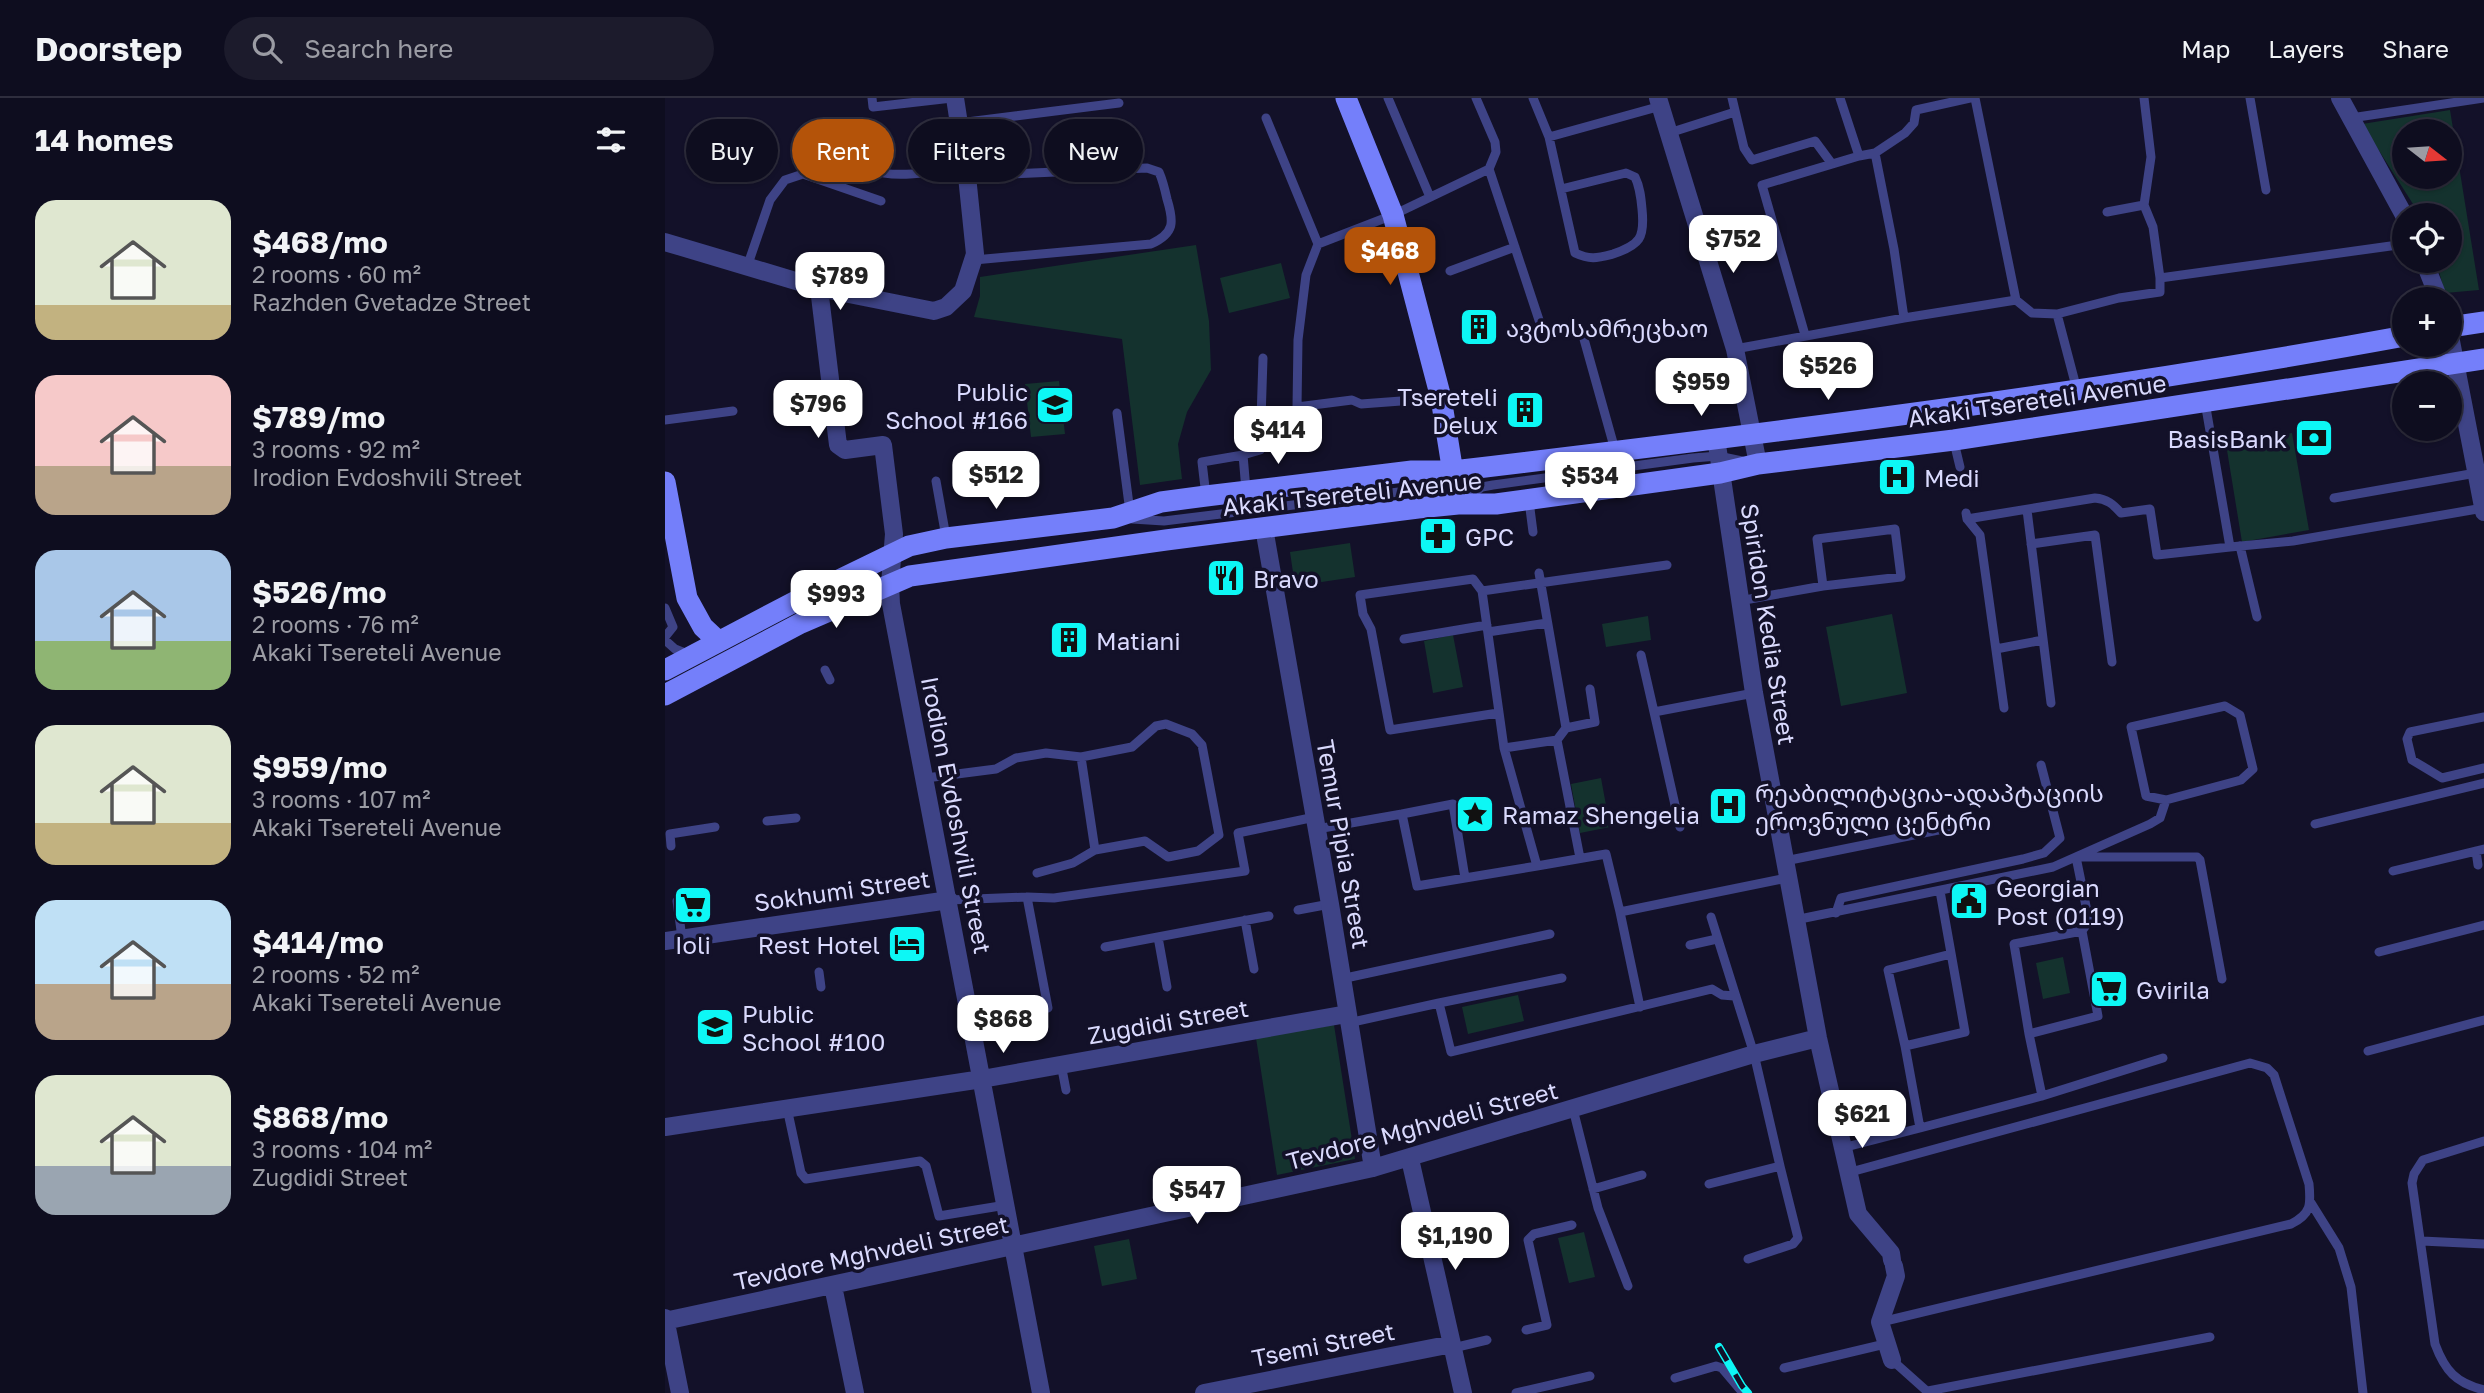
<!DOCTYPE html>
<html lang="en">
<head>
<meta charset="utf-8">
<style>
	:root { --surface:#0e0d1f; --page:#1c1b2c; --text:#f1f3f6; --muted:#9b9ca4; --line:#2e2d3d; --accent:#b45309 }
	body { margin:0; font-family:"Golos Text","Noto Sans Georgian",sans-serif; background:var(--page); color:var(--text); height:100vh; display:flex; flex-direction:column; font-size:26px; white-space:nowrap }
	* { box-sizing:border-box; margin:0 }
	p { font-size:23px; color:var(--muted) }
	.icon { flex:none; width:38px; height:38px; fill:none; stroke:currentColor; stroke-width:2; stroke-linecap:round; stroke-linejoin:round }
	.map { position:relative; flex:1; overflow:hidden }
	.sheet { display:flex; flex-direction:column; background:var(--surface); width:665px }
	.sheet>* { flex:none }
	.hud { position:absolute; left:21px; top:21px; width:665px; height:63px; display:flex; gap:14px }
	.needle { width:46px; rotate:107deg }
	.controls { position:absolute; left:1727px; top:21px; display:grid; gap:14px }
	.controls a { display:grid; place-items:center; width:70px; height:70px; border-radius:50%; background:var(--surface); box-shadow:0 2px 5px #0004,0 0 0 2px var(--line); font-size:35px }
	.price { position:absolute; translate:-50% -60px; padding:0 16px; border-radius:14px; background:#fff; color:#222; font-size:23px; line-height:46px; filter:drop-shadow(0 2px 4px #0008) }
	.price::after { content:''; position:absolute; left:50%; top:42px; width:21px; height:16px; margin-left:-10px; background:inherit; clip-path:polygon(0 0,100% 0,50% 100%) }
	.price.selected { background:var(--accent); color:#fff }
	ul { padding:0; list-style:none }
	li { display:flex; align-items:center; gap:21px; height:175px; padding:0 35px }
	li span { display:grid; place-items:center; flex:none; width:196px; height:140px; border-radius:21px; color:#555 }
	li>.icon { margin-inline-start:auto }
	span .icon { width:84px; height:84px; fill:#fffc; stroke-width:1 }
	li b { font-size:30px }
	h2 { display:flex; justify-content:space-between; align-items:center; height:84px; padding:0 35px; font-size:30px }
	.chip { padding:0 24px; border-radius:32px; background:var(--surface); box-shadow:0 2px 5px #0004,0 0 0 2px var(--line); font-size:24px; line-height:63px }
	.chip.selected { background:var(--accent); color:#fff }
	header { display:flex; align-items:center; gap:42px; box-sizing:border-box; height:98px; padding:0 35px; background:var(--surface); border-bottom:2px solid var(--line) }
	header strong { font-size:33px }
	nav { display:flex; gap:38px; margin-inline-start:auto; font-size:24px }
	.search { width:490px; height:63px; background:var(--page); display:flex; align-items:center; gap:18px; box-sizing:border-box; padding:0 24px; border-radius:38px; color:var(--muted); font-size:26px }
	main { display:flex; flex:1; min-height:0 }
	.map>svg:first-child { display:block }
	.green { fill:#14322e; fill-rule:evenodd }
	.lines { fill:none; stroke-linecap:round; stroke-linejoin:round }
	.lane { stroke:#3e4386; stroke-width:9 }
	.street { stroke:#3e4386; stroke-width:18 }
	.secondary { stroke:#747ffa; stroke-width:21 }
	.rail-casing { stroke:#0df7f5; stroke-width:8 }
	.rail { stroke:#131129; stroke-width:5; stroke-dasharray:16; stroke-linecap:butt }
	.labels { text-anchor:middle; dominant-baseline:central; stroke-width:7; stroke-linejoin:round; paint-order:stroke }
	.poi-label { font-size:24px; fill:#dadafe; stroke:#131129; text-anchor:start }
	.street-label { font-size:24px; fill:#dadafe; stroke:#131129 }
</style>
</head>
<body>
<header>
<strong>Doorstep</strong>
<div class="search"><svg class="icon" aria-label="search" viewBox="0 0 24 24"><circle cx="10" cy="10" r="6"/><path d="M15 15l6 6"/></svg>Search here</div>
<nav><a>Map</a><a>Layers</a><a>Share</a></nav>
</header>
<main>
<section class="sheet">
<h2>14 homes<svg class="icon" aria-label="filters" viewBox="0 0 24 24"><path d="M4 7h16M4 17h16"/><circle cx="9" cy="7" r="2"/><circle cx="15" cy="17" r="2"/></svg></h2>
<ul>
<li><span style="background:linear-gradient(#dfe7d0 75%,#c2b280 0)"><svg class="icon" aria-label="home" viewBox="0 0 24 24"><path d="M3 11l9-7 9 7M6 9v11h12V9"/></svg></span><div><b>$468/mo</b><p>2 rooms · 60 m²</p><p>Razhden Gvetadze Street</p></div></li>
<li><span style="background:linear-gradient(#f6c9c9 65%,#b9a48a 0)"><svg class="icon" aria-label="home" viewBox="0 0 24 24"><path d="M3 11l9-7 9 7M6 9v11h12V9"/></svg></span><div><b>$789/mo</b><p>3 rooms · 92 m²</p><p>Irodion Evdoshvili Street</p></div></li>
<li><span style="background:linear-gradient(#a9c7e8 65%,#8fb573 0)"><svg class="icon" aria-label="home" viewBox="0 0 24 24"><path d="M3 11l9-7 9 7M6 9v11h12V9"/></svg></span><div><b>$526/mo</b><p>2 rooms · 76 m²</p><p>Akaki Tsereteli Avenue</p></div></li>
<li><span style="background:linear-gradient(#dfe7d0 70%,#c2b280 0)"><svg class="icon" aria-label="home" viewBox="0 0 24 24"><path d="M3 11l9-7 9 7M6 9v11h12V9"/></svg></span><div><b>$959/mo</b><p>3 rooms · 107 m²</p><p>Akaki Tsereteli Avenue</p></div></li>
<li><span style="background:linear-gradient(#bfe0f5 60%,#b9a48a 0)"><svg class="icon" aria-label="home" viewBox="0 0 24 24"><path d="M3 11l9-7 9 7M6 9v11h12V9"/></svg></span><div><b>$414/mo</b><p>2 rooms · 52 m²</p><p>Akaki Tsereteli Avenue</p></div></li>
<li><span style="background:linear-gradient(#dfe7d0 65%,#9aa5b1 0)"><svg class="icon" aria-label="home" viewBox="0 0 24 24"><path d="M3 11l9-7 9 7M6 9v11h12V9"/></svg></span><div><b>$868/mo</b><p>3 rooms · 104 m²</p><p>Zugdidi Street</p></div></li>
</ul>
</section>
<div class="map">
<svg width="1819" height="1295" viewBox="0 0 1819 1295">
	<rect width="100%" height="100%" fill="#131129"/>
	<path class="green" d="M1785,12L1814,192L1780,195L1771,163H1785V117H1755L1697,26ZM1740,33H1785V79H1740Z
		M531,147L544,223L546,272L522,314L513,346L517,381L475,387L457,241L309,219L315,198V179Z
		M616,165L625,200L564,215L555,180Z
		M394,283L400,336L366,339L360,286Z
		M1627,335L1644,432L1577,444L1561,346Z
		M685,445L690,479L630,488L625,454Z
		M1227,516L1242,595L1176,608L1161,529Z
		M983,518L986,542L941,549L937,526Z
		M788,537L798,589L768,595L759,543Z
		M936,680L945,729L915,735L906,686Z
		M1398,859L1405,895L1378,901L1371,865Z
		M853,897L859,923L803,936L797,909Z
		M669,927L690,1061L612,1077L591,940Z
		M919,1134L930,1179L904,1185L893,1140Z
		M464,1141L472,1181L437,1188L429,1148Z"/>
	<g class="lines">
		<path class="lane" d="M207,0L208,9L287,0
			M723,0L765,99
			M868,0L884,39L910,155C925,162 932,160 948,156C975,147 980,140 977,111C976,100 975,89 970,79L961,75L896,91
			M1067,0L1079,50L1087,62L1150,43L1167,66
			M1175,0L1194,58L1210,55
			M1310,0L1351,202L1367,215L1392,216L1412,292
			M1585,0L1601,92
			M601,20L653,146
			M1686,20L1819,0
			M294,25L454,5
			M1004,35L1070,14
			M884,39L996,8
			M203,56L208,72C230,82 276,72 301,70
			M824,71L876,228
			M302,78L482,70L494,74C498,83 500,92 502,101C509,124 510,135 486,146L309,162
			M1479,107L1488,129L1495,180
			M1442,114L1479,107L1486,59L1479,0
			M82,169L105,102L120,82L138,76L216,103
			M785,173L850,149
			M1392,216L1454,200L1495,194V180L1740,146
			M1239,220L1351,202
			M917,234L950,352
			M1140,237L1097,87L1194,58
			M1070,251L1239,220L1229,151L1210,55L1240,35L1249,25L1251,12L1305,0
			M776,300L696,306L687,302L632,309L633,242L641,177L653,146L728,117L824,71L831,54L830,44L811,0
			M452,315L465,414
			M0,322L68,313
			M1289,344L1295,369
			M271,383L281,439
			M581,392L578,357L595,352L598,260
			M541,398L537,364L578,357
			M1669,400L1811,375
			M800,401L817,389L828,387L1028,360L1053,358L1077,363
			M864,403L868,434
			M1362,412L1386,605
			M1301,415L1302,421L1315,437L1339,610
			M467,421L499,423L750,392L776,379
			M1302,421L1430,400C1442,401 1448,406 1456,415L1485,411L1492,457L1565,449L1540,304
			M1366,446L1430,437L1447,564
			M1575,448L1592,519
			M1565,449L1628,443L1818,410
			M874,475L901,630L892,642L915,760
			M1074,503L1158,488L1236,479L1230,431L1152,441L1158,488
			M0,510L8,529L0,539
			M823,534L882,525
			M739,541L822,527
			M0,542L10,551L25,557
			M1331,551L1378,542
			M976,557L989,614
			M160,572L165,582
			M1560,608L1575,617L1588,671L1576,682L1501,702L1481,698L1466,629Z
			M833,615L725,632L706,531L698,516L695,497L808,481L817,493L1002,467
			M1819,619L1745,634L1742,641L1747,662L1777,680L1819,670
			M901,630L930,624L925,591
			M839,650L892,642
			M416,659L430,752
			M261,680L331,671L351,660L381,655L416,659L467,649L491,628L501,626L527,636L537,647L554,737L533,753L503,759L480,743L430,752L408,765L372,775
			M737,716L788,706L800,780
			M102,723L131,720
			M1650,726L1819,685
			M1015,729L989,614L1089,595
			M652,731L737,716L752,788L872,768L839,650L817,493
			M6,748L5,736L50,729
			M1811,753L1813,767
			M1120,763L1303,726
			M872,768L941,756L955,814L1122,780
			M1728,773L1819,751
			M362,799L383,910
			M284,802L362,799L389,800L580,773L573,735L650,719
			M12,803L17,840
			M633,812L665,806
			M955,814L975,909
			M1171,815L1176,800L1358,761L1379,755L1395,740L1376,667
			M580,822L589,871
			M1130,822L1388,769L1485,726L1495,720L1501,702
			M493,839L502,889
			M1025,847L1052,841
			M440,849L604,818
			M1714,854L1819,827
			M154,874L156,889
			M676,881L885,836
			M774,905L897,880
			M683,925L774,905L786,954L1047,891L1057,897L1069,898
			M1364,936L1433,918L1417,833
			M1240,948L1223,872L1286,856
			M1703,953L1819,922
			M396,966L401,992
			M1377,998L1364,936L1349,846L1417,833L1424,823L1411,759H1532L1535,762L1557,881
			M122,1010L136,1075L141,1081L255,1063L261,1068L274,1118L341,1107
			M908,1011L933,1110L963,1188
			M1255,1030L1377,998L1498,960
			M1819,1043L1758,1062L1749,1076L1747,1085L1770,1246C1780,1273 1791,1285 1819,1292
			M1177,1050L1255,1030L1240,948L1300,934L1275,793
			M1182,1075L1585,965L1602,970L1609,977L1644,1086C1646,1107 1646,1116 1626,1126L1216,1224
			M1044,1086L1115,1068L1089,956L1046,819
			M928,1091L977,1077
			M1646,1105L1674,1150L1686,1189L1698,1295
			M1757,1143L1819,1146
			M1083,1161L1128,1146L1133,1140L1115,1068
			M861,1232L882,1227L863,1142L869,1136L907,1127
			M788,1250L822,1242
			M1227,1262L1264,1295
			M1119,1270L1220,1246
			M1010,1280L1051,1268L1057,1270L1078,1295
			M1263,1293L1545,1239
			M851,1295L925,1278"/>
		<path class="street" d="M993,0L1070,251L1093,366
			M1675,0L1740,119
			M0,144L154,190L269,213L281,209L298,193L310,156L302,78L290,0
			M1759,163L1774,201
			M154,190L173,347L180,352L218,347L229,436L225,486L226,506L376,1295
			M1785,238L1819,414
			M1051,340L1089,595L1153,940L1193,1116L1226,1155L1227,1162
			M599,430L665,806L708,1070
			M0,843L284,802
			M0,1029L317,981L682,916
			M745,1061L798,1295
			M168,1188L190,1295
			M0,1220L15,1295
			M0,1223L708,1070L1089,956L1153,940
			M1227,1262L1215,1224L1231,1178L1229,1168
			M539,1295L787,1246"/>
		<path class="secondary" d="M681,0L728,117L776,300L793,406
			M1785,229L1819,224
			M0,384L22,500L38,529L53,543
			M0,572L135,501L244,448L281,440L448,420L496,404L541,398L747,373H788C1106,335 1424,296 1740,238
			M0,597L136,525L245,478L501,442L753,410L793,406H831L1055,375L1093,366L1289,342L1819,261"/>
		<g class="rail-casing">
			<path id="rail" d="M1054,1249L1077,1288L1083,1295"/>
		</g>
		<use href="#rail" class="rail"/>
	</g>
	<defs>
		<g id="building-square" transform="scale(2.0125)"><rect x="-9" y="-9" width="18" height="18" rx="4" fill="#0df7f5" stroke="#131129"/><path d="M-4-6H4V6H1V3H-1V6H-4ZM-2.5-4.3h1.7v1.8h-1.7ZM.8-4.3h1.7v1.8H.8ZM-2.5-1h1.7V.8h-1.7ZM.8-1h1.7V.8H.8Z" fill="#111"/></g>
		<g id="school-square" transform="scale(2.0125)"><rect x="-9" y="-9" width="18" height="18" rx="4" fill="#0df7f5" stroke="#131129"/><path d="M0-5L7-2L0 1L-7-2ZM-4 1L0 2.5L4 1V4Q0 6-4 4Z" fill="#111"/></g>
		<g id="bank-square" transform="scale(2.0125)"><rect x="-9" y="-9" width="18" height="18" rx="4" fill="#0df7f5" stroke="#131129"/><path d="M-6-4H6V4H-6ZM0-2.3a2.3 2.3 0 1 0 0 4.6a2.3 2.3 0 1 0 0-4.6Z" fill="#111"/></g>
		<g id="hospital-square" transform="scale(2.0125)"><rect x="-9" y="-9" width="18" height="18" rx="4" fill="#0df7f5" stroke="#131129"/><path d="M-5-5h3v3.5h4V-5h3V5h-3V1.5h-4V5h-3Z" fill="#111"/></g>
		<g id="pharmacy-square" transform="scale(2.0125)"><rect x="-9" y="-9" width="18" height="18" rx="4" fill="#0df7f5" stroke="#131129"/><path d="M-2-6h4v4h4v4h-4v4h-4v-4h-4v-4h4Z" fill="#111"/></g>
		<g id="restaurant-square" transform="scale(2.0125)"><rect x="-9" y="-9" width="18" height="18" rx="4" fill="#0df7f5" stroke="#131129"/><path d="M-5-6h1v4h1v-4h1v4h1v-4h1v5L-1.5 .5V6h-2V.5L-5-1ZM5-6V6H3V1.5H1.5Q1.5-4 5-6Z" fill="#111"/></g>
		<g id="sight-square" transform="scale(2.0125)"><rect x="-9" y="-9" width="18" height="18" rx="4" fill="#0df7f5" stroke="#131129"/><path d="M0-6L1.8-2.2L6-1.7L2.9 1.2L3.7 5.4L0 3.3L-3.7 5.4L-2.9 1.2L-6-1.7L-1.8-2.2Z" fill="#111"/></g>
		<g id="civic-square" transform="scale(2.0125)"><rect x="-9" y="-9" width="18" height="18" rx="4" fill="#0df7f5" stroke="#131129"/><path d="M-.6-6.5H3V-4.5H.6V-3L4-1V1h2V6H-6V1h2V-1L-.6-3ZM-1.2 2.5V6h2.4V2.5Z" fill="#111"/></g>
		<g id="supermarket-square" transform="scale(2.0125)"><rect x="-9" y="-9" width="18" height="18" rx="4" fill="#0df7f5" stroke="#131129"/><path d="M-6-5.5h2.5l.6 2H6L4.5 2H-2.5L-4.4-4H-6ZM-1.5 3.2a1.3 1.3 0 1 0 .1 0ZM3 3.2a1.3 1.3 0 1 0 .1 0Z" fill="#111"/></g>
		<g id="hotel-square" transform="scale(2.0125)"><rect x="-9" y="-9" width="18" height="18" rx="4" fill="#0df7f5" stroke="#131129"/><path d="M-6-4.5h1.5V1H6V5H4.5V3h-9V5H-6ZM-4 0a1.8 1.8 0 1 1 3.6 0ZM.5 0V-2.5h3Q6-2.5 6 0Z" fill="#111"/></g>
	</defs>
	<g fill-rule="evenodd">
		<use href="#building-square" x="814" y="229"/>
		<use href="#school-square" x="390" y="307"/>
		<use href="#building-square" x="860" y="312"/>
		<use href="#bank-square" x="1649" y="340"/>
		<use href="#hospital-square" x="1232" y="379"/>
		<use href="#pharmacy-square" x="773" y="438"/>
		<use href="#restaurant-square" x="561" y="480"/>
		<use href="#building-square" x="404" y="542"/>
		<use href="#hospital-square" x="1063" y="708"/>
		<use href="#sight-square" x="810" y="716"/>
		<use href="#civic-square" x="1304" y="803"/>
		<use href="#supermarket-square" x="28" y="807"/>
		<use href="#hotel-square" x="242" y="846"/>
		<use href="#supermarket-square" x="1444" y="891"/>
		<use href="#school-square" x="50" y="929"/>
	</g>
	<g class="labels">
		<g class="poi-label">
			<text x="841" y="229">ავტოსამრეცხაო</text>
			<text x="363" y="293" text-anchor="end">Public<tspan x="363" dy="28">School #166</tspan></text>
			<text x="833" y="298" text-anchor="end">Tsereteli<tspan x="833" dy="28">Delux</tspan></text>
			<text x="1622" y="340" text-anchor="end">BasisBank</text>
			<text x="1259" y="379">Medi</text>
			<text x="800" y="438">GPC</text>
			<text x="588" y="480">Bravo</text>
			<text x="431" y="542">Matiani</text>
			<text x="1090" y="694">რეაბილიტაცია-ადაპტაციის<tspan x="1090" dy="28">ეროვნული ცენტრი</tspan></text>
			<text x="837" y="716">Ramaz Shengelia</text>
			<text x="1331" y="789">Georgian<tspan x="1331" dy="28">Post (0119)</tspan></text>
			<text x="28" y="846" text-anchor="middle">Ioli</text>
			<text x="215" y="846" text-anchor="end">Rest Hotel</text>
			<text x="1471" y="891">Gvirila</text>
			<text x="77" y="915">Public<tspan x="77" dy="28">School #100</tspan></text>
		</g>
		<g class="street-label">
			<text transform="translate(1372 302) rotate(-8)">Akaki Tsereteli Avenue</text>
			<text transform="translate(687 395) rotate(-6)">Akaki Tsereteli Avenue</text>
			<text transform="translate(1104 526) rotate(81)">Spiridon Kedia Street</text>
			<text transform="translate(292 717) rotate(79)">Irodion Evdoshvili Street</text>
			<text transform="translate(679 746) rotate(80)">Temur Pipia Street</text>
			<text transform="translate(177 792) rotate(-8)">Sokhumi Street</text>
			<text transform="translate(503 923) rotate(-10)">Zugdidi Street</text>
			<text transform="translate(757 1027) rotate(-15)">Tevdore Mghvdeli Street</text>
			<text transform="translate(206 1154) rotate(-12)">Tevdore Mghvdeli Street</text>
			<text transform="translate(658 1246) rotate(-11)">Tsemi Street</text>
		</g>
	</g>
</svg>
<div class="controls">
<a><svg class="needle" viewBox="-14 -14 28 28"><path d="M0-13l5 13h-10z" fill="#e53935"/><path d="M0 13l5-13h-10z" fill="#9b9ca4"/></svg></a>
<a><svg class="icon" aria-label="locate" viewBox="0 0 24 24"><circle cx="12" cy="12" r="6"/><path d="M12 2v4M12 18v4M2 12h4M18 12h4"/></svg></a>
<a>+</a>
<a>−</a>
</div>
<b class="price" style="left:1068px;top:177px">$752</b>
<b class="price selected" style="left:725px;top:189px">$468</b>
<b class="price" style="left:175px;top:214px">$789</b>
<b class="price" style="left:1163px;top:304px">$526</b>
<b class="price" style="left:1036px;top:320px">$959</b>
<b class="price" style="left:153px;top:342px">$796</b>
<b class="price" style="left:613px;top:368px">$414</b>
<b class="price" style="left:331px;top:413px">$512</b>
<b class="price" style="left:925px;top:414px">$534</b>
<b class="price" style="left:171px;top:532px">$993</b>
<b class="price" style="left:338px;top:957px">$868</b>
<b class="price" style="left:1197px;top:1052px">$621</b>
<b class="price" style="left:532px;top:1128px">$547</b>
<b class="price" style="left:790px;top:1174px">$1,190</b>
<div class="hud">
<a class="chip">Buy</a>
<a class="chip selected">Rent</a>
<a class="chip">Filters</a>
<a class="chip">New</a>
</div>
</div>
</main>
</body>
</html>
